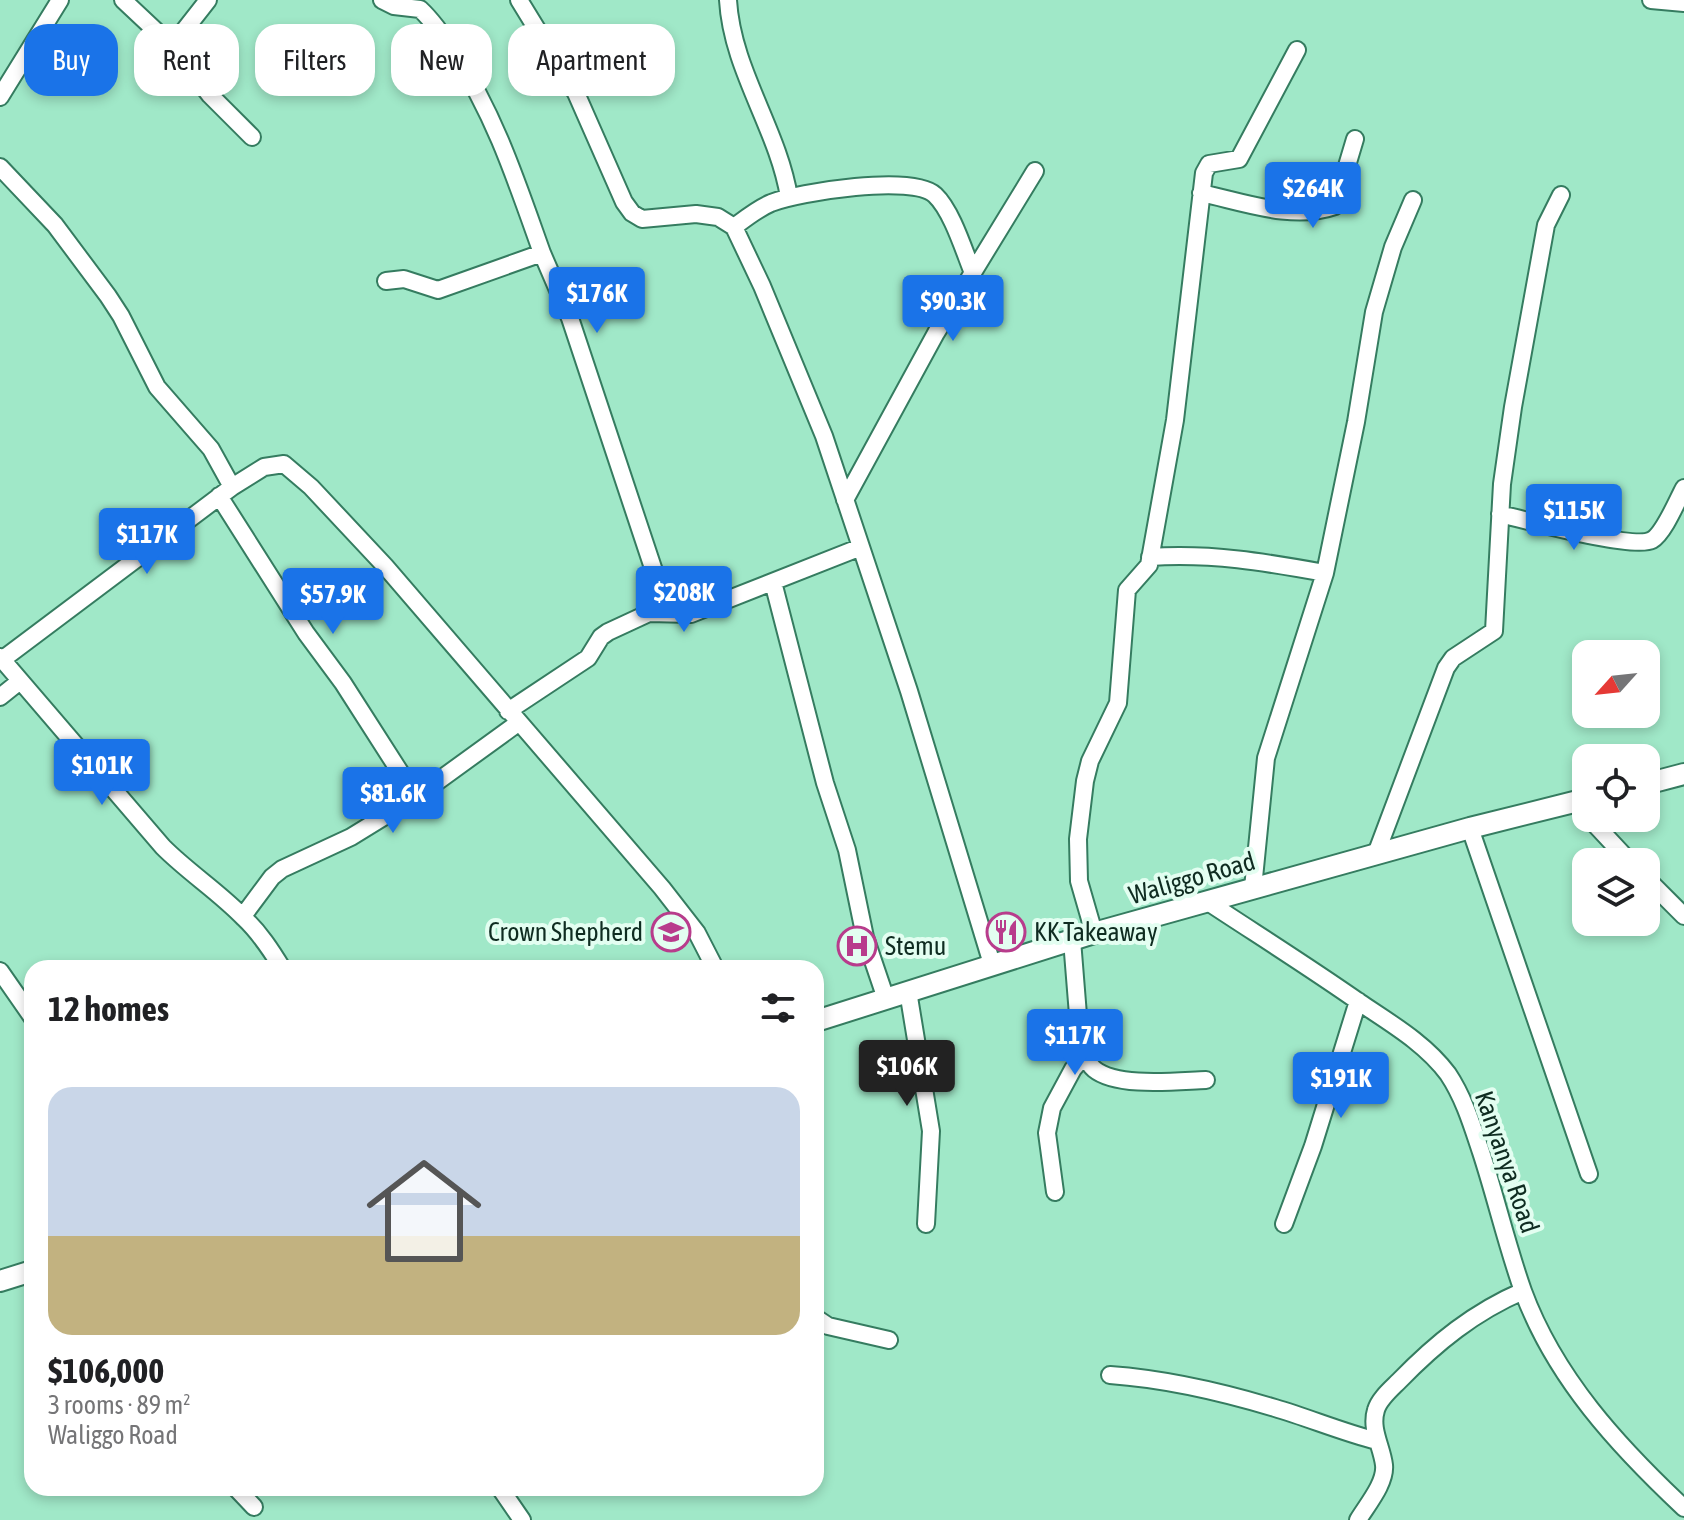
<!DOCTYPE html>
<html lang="en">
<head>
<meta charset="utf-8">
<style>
	:root { --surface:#fff; --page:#f6f6f6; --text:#202124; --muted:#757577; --line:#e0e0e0; --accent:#1a73e8 }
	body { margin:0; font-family:"Asap Condensed",sans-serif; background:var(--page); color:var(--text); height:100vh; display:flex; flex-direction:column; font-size:30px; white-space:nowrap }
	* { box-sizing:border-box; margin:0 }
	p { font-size:26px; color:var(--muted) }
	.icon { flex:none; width:44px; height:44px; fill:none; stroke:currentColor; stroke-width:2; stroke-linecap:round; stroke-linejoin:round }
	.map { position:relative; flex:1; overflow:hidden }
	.drawer { position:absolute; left:24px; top:960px; width:800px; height:536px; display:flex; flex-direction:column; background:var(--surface); border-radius:24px; box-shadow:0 4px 12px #0003 }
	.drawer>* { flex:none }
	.top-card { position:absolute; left:24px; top:24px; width:800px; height:72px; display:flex; gap:16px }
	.needle { width:52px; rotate:243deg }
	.tools { position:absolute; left:1572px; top:640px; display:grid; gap:16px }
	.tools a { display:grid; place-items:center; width:88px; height:88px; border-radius:16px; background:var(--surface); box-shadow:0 4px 12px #0003; font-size:40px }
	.price { position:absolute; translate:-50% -68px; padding:0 18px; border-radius:8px; background:var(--accent); color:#fff; font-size:26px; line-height:52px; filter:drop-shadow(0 2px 4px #0008) }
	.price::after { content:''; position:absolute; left:50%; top:48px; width:24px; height:18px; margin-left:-12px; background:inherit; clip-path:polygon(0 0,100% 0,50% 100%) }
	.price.selected { background:#222; color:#fff }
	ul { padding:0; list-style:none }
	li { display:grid; align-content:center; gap:16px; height:424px; padding:0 24px }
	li+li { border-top:2px solid var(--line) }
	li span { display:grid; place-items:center; height:248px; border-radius:24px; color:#555 }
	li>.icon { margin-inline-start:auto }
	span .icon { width:144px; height:144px; fill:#fffc; stroke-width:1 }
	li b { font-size:34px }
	h2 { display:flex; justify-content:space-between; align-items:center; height:96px; padding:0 24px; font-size:34px }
	.tag { padding:0 28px; border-radius:24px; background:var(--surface); box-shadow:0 4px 12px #0003; font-size:28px; line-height:72px }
	.tag.selected { background:var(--accent); color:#fff }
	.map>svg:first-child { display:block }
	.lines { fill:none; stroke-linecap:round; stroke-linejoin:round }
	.minor-casing { stroke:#357c60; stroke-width:20 }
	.tertiary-casing { stroke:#357c60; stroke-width:24 }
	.minor { stroke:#fff; stroke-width:16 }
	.tertiary { stroke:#fff; stroke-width:20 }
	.labels { text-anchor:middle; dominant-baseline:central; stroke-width:8; stroke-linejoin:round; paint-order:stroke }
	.street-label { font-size:26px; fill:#0f2c21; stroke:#e3fef1 }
	.poi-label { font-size:26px; fill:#0f2c21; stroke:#e3fef1; text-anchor:start }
</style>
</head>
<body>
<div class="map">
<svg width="1684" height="1520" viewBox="0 0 1684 1520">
	<rect width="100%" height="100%" fill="#a0e8c8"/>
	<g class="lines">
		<g class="minor-casing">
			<path id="minor" d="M123,0L172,46L210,95L252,137
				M382,0L394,6L420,9C433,21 444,37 454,53C495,115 517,183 542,253
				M519,0L576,93L624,202L632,213L642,219L696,214L718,217L734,227L762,286L824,436L909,691L992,964
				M728,0C732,70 778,129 789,197
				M1651,0L1684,3
				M172,46L208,0
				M0,97L60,0
				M0,167L55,225L108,296L121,316L157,387L211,449L232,487
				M1201,193C1243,202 1293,221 1335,206L1355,139
				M734,227C746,218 757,209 771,203C799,192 913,174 935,195C952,211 964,251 973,273
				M386,281L404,279L438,290L542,253L570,318L668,613
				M219,496L306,633L343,683L416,797
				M845,500L936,333L1035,171
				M1500,514C1526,520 1634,550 1652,540C1664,533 1677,501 1684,488
				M1150,557C1212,553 1264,562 1325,573
				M773,582L825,783L847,850L865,937L886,999
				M0,657L163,847C189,873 219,892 244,918C260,933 271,950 282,968
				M3,659L232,487L264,467L284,464L311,487L385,566L662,888L697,933L715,968
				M0,697L20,681
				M508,711L588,658L601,637L608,632L649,613L691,614L861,547
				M1589,818L1630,862
				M1470,828L1589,1174
				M1376,854L1446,668L1453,658L1494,631L1502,484L1513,407L1546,225L1561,195
				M1646,878L1684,916
				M1253,888L1266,758L1325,573L1356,422L1374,312L1393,247L1413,200
				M1208,902C1258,935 1309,967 1359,1002C1390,1023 1425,1043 1448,1074C1464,1098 1472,1125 1481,1152C1496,1198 1507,1246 1523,1291C1555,1378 1618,1446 1684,1508
				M243,916L272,877L282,869L351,837L416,797L518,723
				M1094,933L1079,881L1078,839L1085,781L1090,761L1118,703L1127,590L1149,565L1175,420L1204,173L1209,164L1239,159L1297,50
				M1072,940L1080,1040C1083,1049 1086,1062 1094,1069C1117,1088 1177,1081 1206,1080
				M0,971L32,1017
				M908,991L931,1131L926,1224
				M1055,1192L1047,1133L1052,1108L1073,1069L1085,1055
				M1284,1224L1313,1146L1358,1001
				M816,1318L828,1326L889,1340
				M1110,1375C1166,1379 1222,1392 1275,1408C1309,1418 1342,1432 1377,1441
				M236,1488L254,1507
				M500,1488L522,1520
				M1358,1520C1367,1505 1386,1483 1384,1465C1382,1447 1370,1429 1376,1410C1379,1399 1391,1389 1399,1381C1436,1343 1474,1312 1523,1291"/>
		</g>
		<g class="tertiary-casing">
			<path id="tertiary" d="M1646,784L1684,774
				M816,1021L1094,933L1470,828L1586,799
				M0,1281L32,1271"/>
		</g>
		<use href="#minor" class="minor"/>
		<use href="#tertiary" class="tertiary"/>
	</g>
	<defs>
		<g id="school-ring" transform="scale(2)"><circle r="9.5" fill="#e3fef1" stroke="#b83c8c" stroke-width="1.5"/><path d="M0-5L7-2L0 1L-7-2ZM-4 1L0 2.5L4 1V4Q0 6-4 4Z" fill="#b83c8c"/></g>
		<g id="restaurant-ring" transform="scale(2)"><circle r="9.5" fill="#e3fef1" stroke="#b83c8c" stroke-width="1.5"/><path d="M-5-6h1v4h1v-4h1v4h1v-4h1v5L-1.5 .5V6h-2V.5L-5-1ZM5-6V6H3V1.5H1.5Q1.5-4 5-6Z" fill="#b83c8c"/></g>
		<g id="hospital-ring" transform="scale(2)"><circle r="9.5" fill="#e3fef1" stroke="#b83c8c" stroke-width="1.5"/><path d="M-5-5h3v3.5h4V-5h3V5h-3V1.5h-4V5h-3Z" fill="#b83c8c"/></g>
	</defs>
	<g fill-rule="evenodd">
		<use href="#school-ring" x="671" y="932"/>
		<use href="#restaurant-ring" x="1006" y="932"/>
		<use href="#hospital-ring" x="857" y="946"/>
	</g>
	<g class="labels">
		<g class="street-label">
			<text transform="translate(1192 878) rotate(-16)">Waliggo Road</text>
			<text transform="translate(1507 1162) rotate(71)">Kanyanya Road</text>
		</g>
		<g class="poi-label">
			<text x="643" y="932" text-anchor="end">Crown Shepherd</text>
			<text x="1034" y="932">KK Takeaway</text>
			<text x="885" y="946">Stemu</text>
		</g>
	</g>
</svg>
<div class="tools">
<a><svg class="needle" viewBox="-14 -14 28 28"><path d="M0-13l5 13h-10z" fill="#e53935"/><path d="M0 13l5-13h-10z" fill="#757577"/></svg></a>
<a><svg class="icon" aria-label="locate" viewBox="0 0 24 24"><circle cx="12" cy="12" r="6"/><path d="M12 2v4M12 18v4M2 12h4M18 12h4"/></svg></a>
<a><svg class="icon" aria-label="layers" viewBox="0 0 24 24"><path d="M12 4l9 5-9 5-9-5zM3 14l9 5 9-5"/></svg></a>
</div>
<b class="price" style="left:1313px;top:230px">$264K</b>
<b class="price" style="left:597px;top:335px">$176K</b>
<b class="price" style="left:953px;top:343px">$90.3K</b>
<b class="price" style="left:1574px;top:552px">$115K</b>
<b class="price" style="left:147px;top:576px">$117K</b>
<b class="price" style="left:684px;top:634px">$208K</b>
<b class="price" style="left:333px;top:636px">$57.9K</b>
<b class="price" style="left:102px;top:807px">$101K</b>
<b class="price" style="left:393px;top:835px">$81.6K</b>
<b class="price" style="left:1075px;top:1077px">$117K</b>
<b class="price selected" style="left:907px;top:1108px">$106K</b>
<b class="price" style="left:1341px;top:1120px">$191K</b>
<div class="top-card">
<a class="tag selected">Buy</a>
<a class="tag">Rent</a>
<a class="tag">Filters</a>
<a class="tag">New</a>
<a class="tag">Apartment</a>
</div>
<section class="drawer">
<h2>12 homes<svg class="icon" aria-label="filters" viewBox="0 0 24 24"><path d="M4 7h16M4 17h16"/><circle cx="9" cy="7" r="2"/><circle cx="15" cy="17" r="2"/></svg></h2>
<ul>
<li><span style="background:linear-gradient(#c9d6e8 60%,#c2b280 0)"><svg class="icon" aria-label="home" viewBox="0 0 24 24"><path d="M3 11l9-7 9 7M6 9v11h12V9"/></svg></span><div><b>$106,000</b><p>3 rooms · 89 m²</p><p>Waliggo Road</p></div></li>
</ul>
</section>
</div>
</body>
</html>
